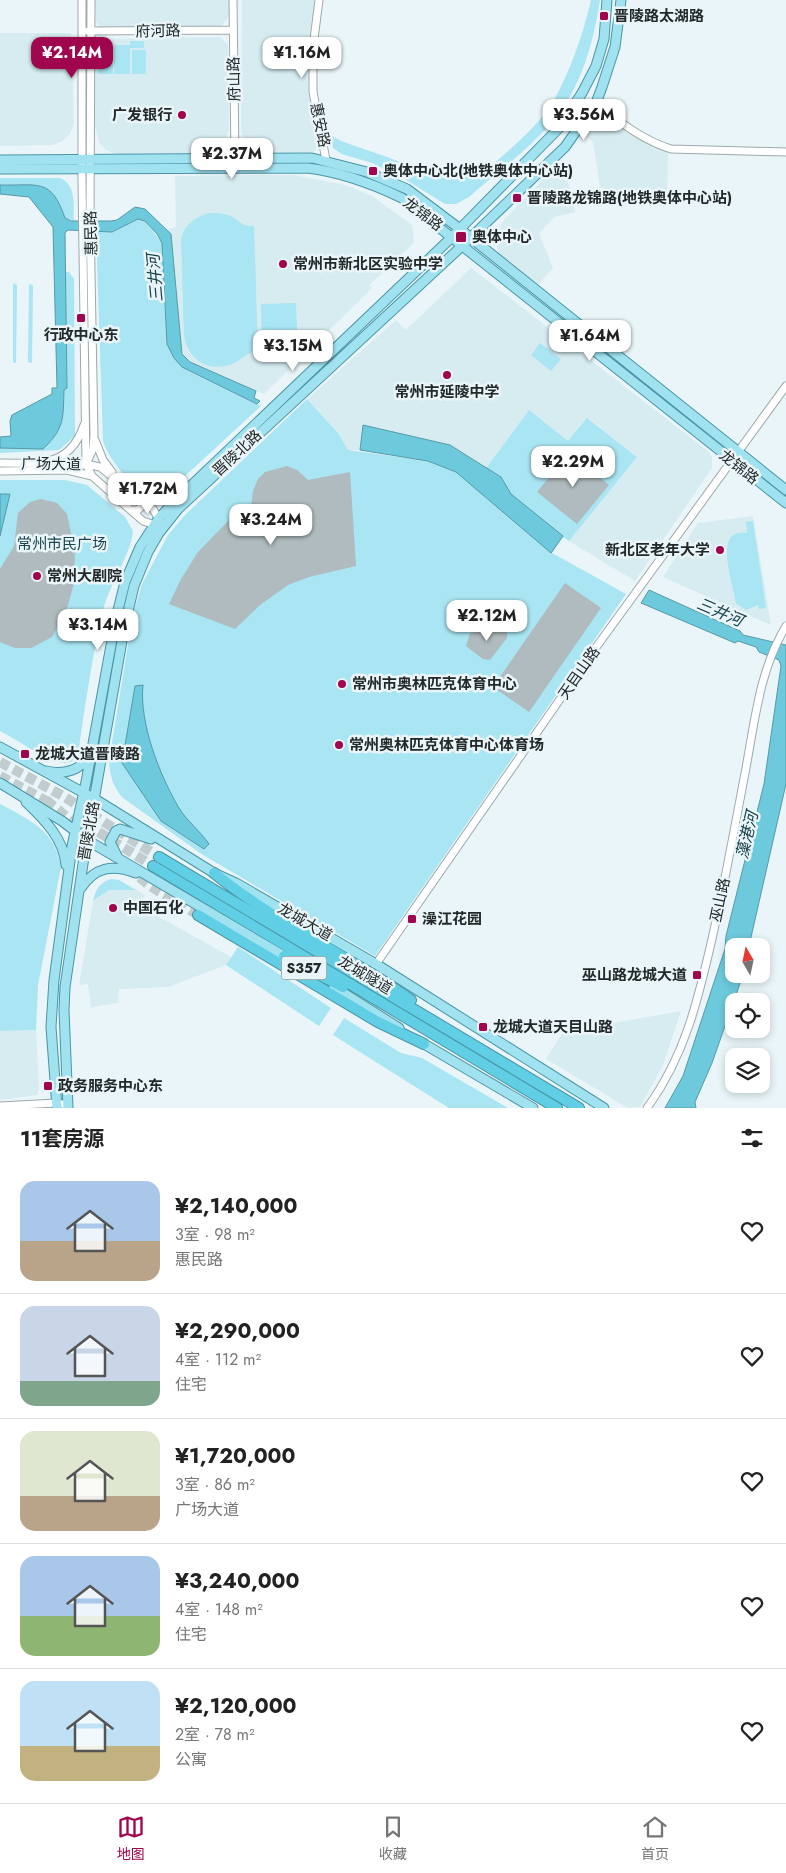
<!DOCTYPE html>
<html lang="zh">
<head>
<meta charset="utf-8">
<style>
	:root { --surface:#fff; --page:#f6f6f6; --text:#222; --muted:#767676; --line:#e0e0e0; --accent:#9f064d }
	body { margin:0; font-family:Jost,"Noto Sans SC",sans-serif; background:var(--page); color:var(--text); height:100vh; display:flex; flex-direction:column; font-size:19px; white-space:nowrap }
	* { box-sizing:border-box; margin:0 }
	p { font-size:16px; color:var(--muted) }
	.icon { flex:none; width:28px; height:28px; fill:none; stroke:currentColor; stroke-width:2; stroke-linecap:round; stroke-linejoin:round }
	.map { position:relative; height:1108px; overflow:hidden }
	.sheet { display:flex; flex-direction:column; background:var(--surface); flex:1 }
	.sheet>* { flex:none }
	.needle { width:32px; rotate:351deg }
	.fabs { position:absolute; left:725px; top:938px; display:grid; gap:10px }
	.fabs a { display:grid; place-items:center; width:45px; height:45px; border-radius:10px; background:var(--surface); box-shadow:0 2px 8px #0003; font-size:25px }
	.price { position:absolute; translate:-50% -42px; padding:0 11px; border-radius:10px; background:#fff; color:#222; font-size:16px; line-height:32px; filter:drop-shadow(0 1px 2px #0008) }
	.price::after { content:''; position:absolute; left:50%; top:30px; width:15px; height:11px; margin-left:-8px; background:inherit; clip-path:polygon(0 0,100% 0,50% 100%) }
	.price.active { background:var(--accent); color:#fff }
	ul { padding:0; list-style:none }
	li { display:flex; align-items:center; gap:15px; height:125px; padding:0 20px }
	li+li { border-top:1px solid var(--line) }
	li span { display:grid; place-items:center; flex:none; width:140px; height:100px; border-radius:15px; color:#555 }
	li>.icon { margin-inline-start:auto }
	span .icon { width:60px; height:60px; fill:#fffc; stroke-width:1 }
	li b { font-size:21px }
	h2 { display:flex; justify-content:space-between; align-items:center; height:60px; padding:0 20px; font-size:21px }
	.menu { display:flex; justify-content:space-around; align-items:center; height:70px; border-top:1px solid var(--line); background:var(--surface); font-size:14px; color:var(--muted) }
	.menu a { display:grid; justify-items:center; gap:2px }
	.menu .active { color:var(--accent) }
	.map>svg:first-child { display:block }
	.built { fill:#d6ecf1 }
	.green { fill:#a9e5f2 }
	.water { fill:#6dcadd; stroke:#5799a7 }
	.building { fill:#afbbbe }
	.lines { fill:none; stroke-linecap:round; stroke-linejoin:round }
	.highway-tunnel { stroke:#c1cccf; stroke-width:10; stroke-dasharray:10 5; stroke-linecap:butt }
	.minor-casing { stroke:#9da9ab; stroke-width:9 }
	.major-casing { stroke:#4b95a4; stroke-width:11 }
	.highway-casing { stroke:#4b95a4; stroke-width:12 }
	.minor { stroke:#fff; stroke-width:7 }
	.major { stroke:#a0e2f0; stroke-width:9 }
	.highway { stroke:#60cfe6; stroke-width:10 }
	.poi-dot { fill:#9f064d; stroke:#e9f5f8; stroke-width:2 }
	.labels { text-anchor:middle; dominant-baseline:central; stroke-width:5; stroke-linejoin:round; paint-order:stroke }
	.shield { fill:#e9f5f8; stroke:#5e6667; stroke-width:1 }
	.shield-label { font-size:14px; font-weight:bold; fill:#232829 }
	.poi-label { font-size:15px; font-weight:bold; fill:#232829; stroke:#e9f5f8; text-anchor:start }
	.street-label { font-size:15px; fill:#232829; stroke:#e9f5f8 }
	.park-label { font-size:15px; fill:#1a454e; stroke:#e9f5f8 }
	.water-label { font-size:16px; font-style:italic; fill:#17424a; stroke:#e9f5f8 }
</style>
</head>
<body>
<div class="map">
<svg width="786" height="1108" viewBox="0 0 786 1108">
	<rect width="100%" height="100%" fill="#e9f5f8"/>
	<path class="built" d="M95,0H230L229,16L221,26L101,28L96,22Z
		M242,0H315L308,47V91L320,144L314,152L261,153L253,149L246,142L241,132Z
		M0,33H71L74,123L70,134L61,142L53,145L0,146Z
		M220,37L228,45L229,130L222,148L215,153L116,154L106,150L99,142L95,125V44L101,39Z
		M601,113L629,134L655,149L668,153L667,203L624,204L600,187L593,142L583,133L594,115Z
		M563,159L575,212L554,217L539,233L553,268L536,287L499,256L495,238L503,221Z
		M294,175L345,185L372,196L412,225L414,243L369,285L372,288L264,394L190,362L182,354L171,234L168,229L176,227L175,176Z
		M471,268L708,451L712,458V468L635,581L569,541L637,457L588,418L568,441L529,410L487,467L450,445L364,425L360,450H348L338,433L307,399L396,320L406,330Z
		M753,516L771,625L663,577L698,523Z
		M108,890H136L146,896L134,903L231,957L226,965L168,987L119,989L118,1003L91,1007L88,984L79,985L93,902Z
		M681,1011L663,1065L640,1107L628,1108L546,1059L563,1032Z
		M36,1030L39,1089L37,1095L0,1100V1031Z"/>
	<path class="green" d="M591,0H600C593,44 581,89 551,123C527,151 496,173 469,197L456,204H445L403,178L372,163L342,154L333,148L330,135L341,141L390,158L423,172L438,166L490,167C512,147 539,126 554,100C571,69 583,35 591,0Z
		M130,41H144V48H130V74H114V45H130Z
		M113,44V74H98L97,45Z
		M132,50H146V74H132Z
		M0,178H60C77,185 73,205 74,221L65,218C51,178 37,186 0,185Z
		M210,213C217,213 224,213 231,216C240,221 243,227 254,226L258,351C247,352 243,359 234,363C210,374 188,360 184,336L181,238C186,223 195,217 210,213Z
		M138,219L145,221L162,243L167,344L182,367L261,406L171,489C164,492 153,497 145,492C129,485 108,457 103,441L96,230L112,232Z
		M64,272H69L74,279L75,436L59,450L0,453V448H43C65,428 63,418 64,390L67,388Z
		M13,283L17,285L16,363L13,362Z
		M29,284L33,285L32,363L28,362Z
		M296,303L298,354L262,355L261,304Z
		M540,343L561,359L551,371L531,355Z
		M307,399L338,433L348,450L428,461L456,472L487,467L529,410L568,441L587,418L637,457L569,541L563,537L552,553L626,594L375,956L203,855L123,798C113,787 110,776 109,761L133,614L142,584L168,535L184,516Z
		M0,480H65L87,485L125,517L133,531C132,551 109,586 103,610C92,657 85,706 78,754C74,760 71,764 63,763C47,761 16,739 0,731Z
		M753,521L766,608L759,609L758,605L746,610L736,603C733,584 712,526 747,533L746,522Z
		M0,804C31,821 54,829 61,867L38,985L36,1030L0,1031Z
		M111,879L119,880L136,890H109L93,901C96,889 99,883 111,879Z
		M238,947L331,1008L319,1026L226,965Z
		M344,1018L401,1053L422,1058L508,1108H449L333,1035Z"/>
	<path class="water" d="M0,185C38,186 51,177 65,218L71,221H111L117,220L135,207L145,209L171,234L182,354L190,362L256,391L254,398L260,401L257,404L182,367L174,358L167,344L162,243L157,234L145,221L138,219L112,232L68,230L65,233L67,388L64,390C63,418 65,428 43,449L0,448V437L11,436L10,421L12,415L52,394V388H57L53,227L29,197L0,194Z
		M363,425L450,445L501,477L511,494L563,536L551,553L456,472L428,461L360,450Z
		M0,494H10L0,536Z
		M649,590L740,631L743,635L786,645V784L749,946H734V974L743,975L712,1063L695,1102L696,1108H665L683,1076L725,949L726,936L764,784L781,666L779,660L759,652L756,647L738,641L735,643L641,603Z
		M143,685C139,723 160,776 179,808C187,821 200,831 209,844L204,849L161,821L122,763L135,686Z"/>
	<path class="building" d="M569,453L609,485L577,524L537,492Z
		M287,466L297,470L308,480L350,472L356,566L309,577L288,585L260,605L235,629L169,604L181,579L198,552L231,518L251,506L253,491L258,479L265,472Z
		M41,499L57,503L67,514L75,552L74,583L67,609L52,637L31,648H15L0,642V569L14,546L18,513L30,502Z
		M565,583L601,608L529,712L493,687Z
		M503,628L507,630V638L490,660L483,659L466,646L470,633Z"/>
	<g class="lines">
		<path class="highway-tunnel" d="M0,762L63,796L159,857
			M0,776L52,804
			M46,800L94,839
			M73,816L153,866
			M128,868L150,886L198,915"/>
		<g class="minor-casing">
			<path id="minor" d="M82,0V180L86,464L92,476
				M233,0L235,158
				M319,0L313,47V92L326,160
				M88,31L233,30
				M596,103C620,122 642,140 671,149L786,152
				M95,440L103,460L112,472
				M48,461C67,457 78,443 84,425
				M0,463L86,464L100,467L153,509L160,521
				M67,470L86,464L93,449L94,435L90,219L91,0
				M0,471L67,470L92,476L143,521L158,526
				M131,510H138L142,506L141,499
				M376,964L597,646L786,386
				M0,1106L56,1103L68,1105
				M647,1108C685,1056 698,1000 712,939C725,882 735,825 746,768C755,719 760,669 786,626"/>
		</g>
		<g class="major-casing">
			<path id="major" d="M0,160L312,158L367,172L407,189L460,229L786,490
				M0,169L307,168C341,172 371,183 402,198L786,503
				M0,747L95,799L214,873L236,883L376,964L604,1108
				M46,771C63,775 83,771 89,753
				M0,783L62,821L87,840L289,959
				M26,802C44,819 64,839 66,865
				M117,856L110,842L116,831L120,829L151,839
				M81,888C95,867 112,864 136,873
				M334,987L399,1028
				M419,1041L533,1108
				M57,1108L51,1027L54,980L72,846L86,782L116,618L125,582L140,547L159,518L176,500L452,237L560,127L582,93L596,66L604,39L607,0
				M68,1108L64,1010L65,987L84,857L125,624L134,586L148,552L159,533L178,509L463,245L565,147L596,103L602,87L615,47L621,0"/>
		</g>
		<g class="highway-casing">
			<path id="highway" d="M159,857L579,1108
				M153,866L557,1108
				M214,873C275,922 347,955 411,1000
				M198,915L378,1022L424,1044
				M284,956L343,987"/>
		</g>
		<use href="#minor" class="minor"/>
		<use href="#major" class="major"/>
		<use href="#highway" class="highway"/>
	</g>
	<g class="poi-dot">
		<rect x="599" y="11" width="10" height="10" rx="2.5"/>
		<circle cx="182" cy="115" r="5"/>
		<rect x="368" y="166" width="10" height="10" rx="2.5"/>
		<rect x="512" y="193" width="10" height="10" rx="2.5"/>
		<rect x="455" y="231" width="12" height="12" rx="2.5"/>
		<circle cx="283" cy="264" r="5"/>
		<rect x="76" y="313" width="10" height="10" rx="2.5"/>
		<circle cx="447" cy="375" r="5"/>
		<circle cx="720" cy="550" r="5"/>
		<circle cx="37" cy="576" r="5"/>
		<circle cx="342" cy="684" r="5"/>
		<circle cx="339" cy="745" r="5"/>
		<rect x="20" y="749" width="10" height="10" rx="2.5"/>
		<circle cx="113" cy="908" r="5"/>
		<rect x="407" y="914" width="10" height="10" rx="2.5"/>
		<rect x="692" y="970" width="10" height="10" rx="2.5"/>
		<rect x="478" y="1022" width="10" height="10" rx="2.5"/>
		<rect x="43" y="1081" width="10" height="10" rx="2.5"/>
	</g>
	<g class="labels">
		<rect class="shield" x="281.5" y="956.5" width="45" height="23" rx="4"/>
		<g class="shield-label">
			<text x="304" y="968">S357</text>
		</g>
		<g class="poi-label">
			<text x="614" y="16">晋陵路太湖路</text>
			<text x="172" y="115" text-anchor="end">广发银行</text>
			<text x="383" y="171">奥体中心北(地铁奥体中心站)</text>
			<text x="527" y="198">晋陵路龙锦路(地铁奥体中心站)</text>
			<text x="472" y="237">奥体中心</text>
			<text x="293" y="264">常州市新北区实验中学</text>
			<text x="81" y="335" text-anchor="middle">行政中心东</text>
			<text x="447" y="392" text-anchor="middle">常州市延陵中学</text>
			<text x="710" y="550" text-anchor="end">新北区老年大学</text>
			<text x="47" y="576">常州大剧院</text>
			<text x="352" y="684">常州市奥林匹克体育中心</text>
			<text x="349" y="745">常州奥林匹克体育中心体育场</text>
			<text x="35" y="754">龙城大道晋陵路</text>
			<text x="123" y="908">中国石化</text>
			<text x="422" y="919">澡江花园</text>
			<text x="687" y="975" text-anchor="end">巫山路龙城大道</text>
			<text x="493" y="1027">龙城大道天目山路</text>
			<text x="58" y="1086">政务服务中心东</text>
		</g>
		<g class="street-label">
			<text transform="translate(158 31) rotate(-1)">府河路</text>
			<text transform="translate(234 79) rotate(-91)">府山路</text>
			<text transform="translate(320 125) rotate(78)">惠安路</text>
			<text transform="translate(423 214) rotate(37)">龙锦路</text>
			<text transform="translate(91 233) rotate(-91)">惠民路</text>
			<text transform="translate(237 453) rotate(-43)">晋陵北路</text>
			<text transform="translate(51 464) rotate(1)">广场大道</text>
			<text transform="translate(739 467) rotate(38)">龙锦路</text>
			<text transform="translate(579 673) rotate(-55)">天目山路</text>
			<text transform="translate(89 831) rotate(-80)">晋陵北路</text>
			<text transform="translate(720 900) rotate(-78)">巫山路</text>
			<text transform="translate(305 922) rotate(30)">龙城大道</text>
			<text transform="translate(365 975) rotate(31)">龙城隧道</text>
		</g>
		<g class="park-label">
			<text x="62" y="544">常州市民广场</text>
		</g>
		<g class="water-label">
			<text transform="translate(155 278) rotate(-95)">三井河</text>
			<text transform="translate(720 612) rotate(23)">三井河</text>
			<text transform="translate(747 835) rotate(-77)">藻港河</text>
		</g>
	</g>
</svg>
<div class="fabs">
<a><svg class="needle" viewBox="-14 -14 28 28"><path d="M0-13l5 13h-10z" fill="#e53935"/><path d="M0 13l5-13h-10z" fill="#767676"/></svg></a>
<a><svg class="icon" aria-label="locate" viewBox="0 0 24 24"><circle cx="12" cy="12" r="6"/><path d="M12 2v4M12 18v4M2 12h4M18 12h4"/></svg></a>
<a><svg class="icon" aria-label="layers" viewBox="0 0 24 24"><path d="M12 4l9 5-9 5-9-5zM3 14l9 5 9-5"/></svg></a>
</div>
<b class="price active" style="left:72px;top:79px">¥2.14M</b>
<b class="price" style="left:302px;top:79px">¥1.16M</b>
<b class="price" style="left:584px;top:141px">¥3.56M</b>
<b class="price" style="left:232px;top:180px">¥2.37M</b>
<b class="price" style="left:590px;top:362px">¥1.64M</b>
<b class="price" style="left:293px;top:372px">¥3.15M</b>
<b class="price" style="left:573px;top:488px">¥2.29M</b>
<b class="price" style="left:148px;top:515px">¥1.72M</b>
<b class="price" style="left:271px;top:546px">¥3.24M</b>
<b class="price" style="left:487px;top:642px">¥2.12M</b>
<b class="price" style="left:98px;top:651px">¥3.14M</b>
</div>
<section class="sheet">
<h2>11套房源<svg class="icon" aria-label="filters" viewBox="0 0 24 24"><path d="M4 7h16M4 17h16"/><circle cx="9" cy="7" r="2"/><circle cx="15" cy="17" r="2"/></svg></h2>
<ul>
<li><span style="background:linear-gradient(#a9c7e8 60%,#b9a48a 0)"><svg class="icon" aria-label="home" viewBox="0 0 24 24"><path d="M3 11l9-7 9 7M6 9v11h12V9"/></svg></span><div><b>¥2,140,000</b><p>3室 · 98 m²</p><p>惠民路</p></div><svg class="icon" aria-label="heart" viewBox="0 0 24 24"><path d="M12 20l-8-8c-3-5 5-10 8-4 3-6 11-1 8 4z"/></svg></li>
<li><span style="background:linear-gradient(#c9d6e8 75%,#7fa58c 0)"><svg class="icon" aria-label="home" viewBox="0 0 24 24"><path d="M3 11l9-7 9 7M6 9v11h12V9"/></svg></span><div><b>¥2,290,000</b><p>4室 · 112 m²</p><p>住宅</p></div><svg class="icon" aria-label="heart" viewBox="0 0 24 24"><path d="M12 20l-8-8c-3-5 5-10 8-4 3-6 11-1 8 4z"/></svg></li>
<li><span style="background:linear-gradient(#dfe7d0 65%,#b9a48a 0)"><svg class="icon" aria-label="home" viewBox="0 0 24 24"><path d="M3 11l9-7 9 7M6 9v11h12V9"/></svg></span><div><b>¥1,720,000</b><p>3室 · 86 m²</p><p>广场大道</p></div><svg class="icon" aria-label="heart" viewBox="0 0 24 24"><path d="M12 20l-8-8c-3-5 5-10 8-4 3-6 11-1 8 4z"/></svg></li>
<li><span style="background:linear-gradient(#a9c7e8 60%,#8fb573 0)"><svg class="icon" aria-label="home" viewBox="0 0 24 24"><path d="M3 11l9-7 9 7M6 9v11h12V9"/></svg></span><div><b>¥3,240,000</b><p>4室 · 148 m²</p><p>住宅</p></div><svg class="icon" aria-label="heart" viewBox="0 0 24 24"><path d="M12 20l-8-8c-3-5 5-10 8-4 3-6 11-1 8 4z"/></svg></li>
<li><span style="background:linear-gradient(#bfe0f5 65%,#c2b280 0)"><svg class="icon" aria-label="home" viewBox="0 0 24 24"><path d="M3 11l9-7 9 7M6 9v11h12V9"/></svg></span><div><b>¥2,120,000</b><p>2室 · 78 m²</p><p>公寓</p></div><svg class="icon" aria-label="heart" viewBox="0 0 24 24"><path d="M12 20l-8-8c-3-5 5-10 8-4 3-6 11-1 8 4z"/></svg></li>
</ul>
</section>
<nav class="menu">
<a class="active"><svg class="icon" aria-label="map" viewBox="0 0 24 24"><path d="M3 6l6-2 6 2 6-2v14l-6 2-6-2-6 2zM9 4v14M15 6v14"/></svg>地图</a>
<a><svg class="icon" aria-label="saved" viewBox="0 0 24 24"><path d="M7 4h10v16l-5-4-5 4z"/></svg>收藏</a>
<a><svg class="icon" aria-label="home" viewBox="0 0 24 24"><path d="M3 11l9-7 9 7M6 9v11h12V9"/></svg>首页</a>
</nav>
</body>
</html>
